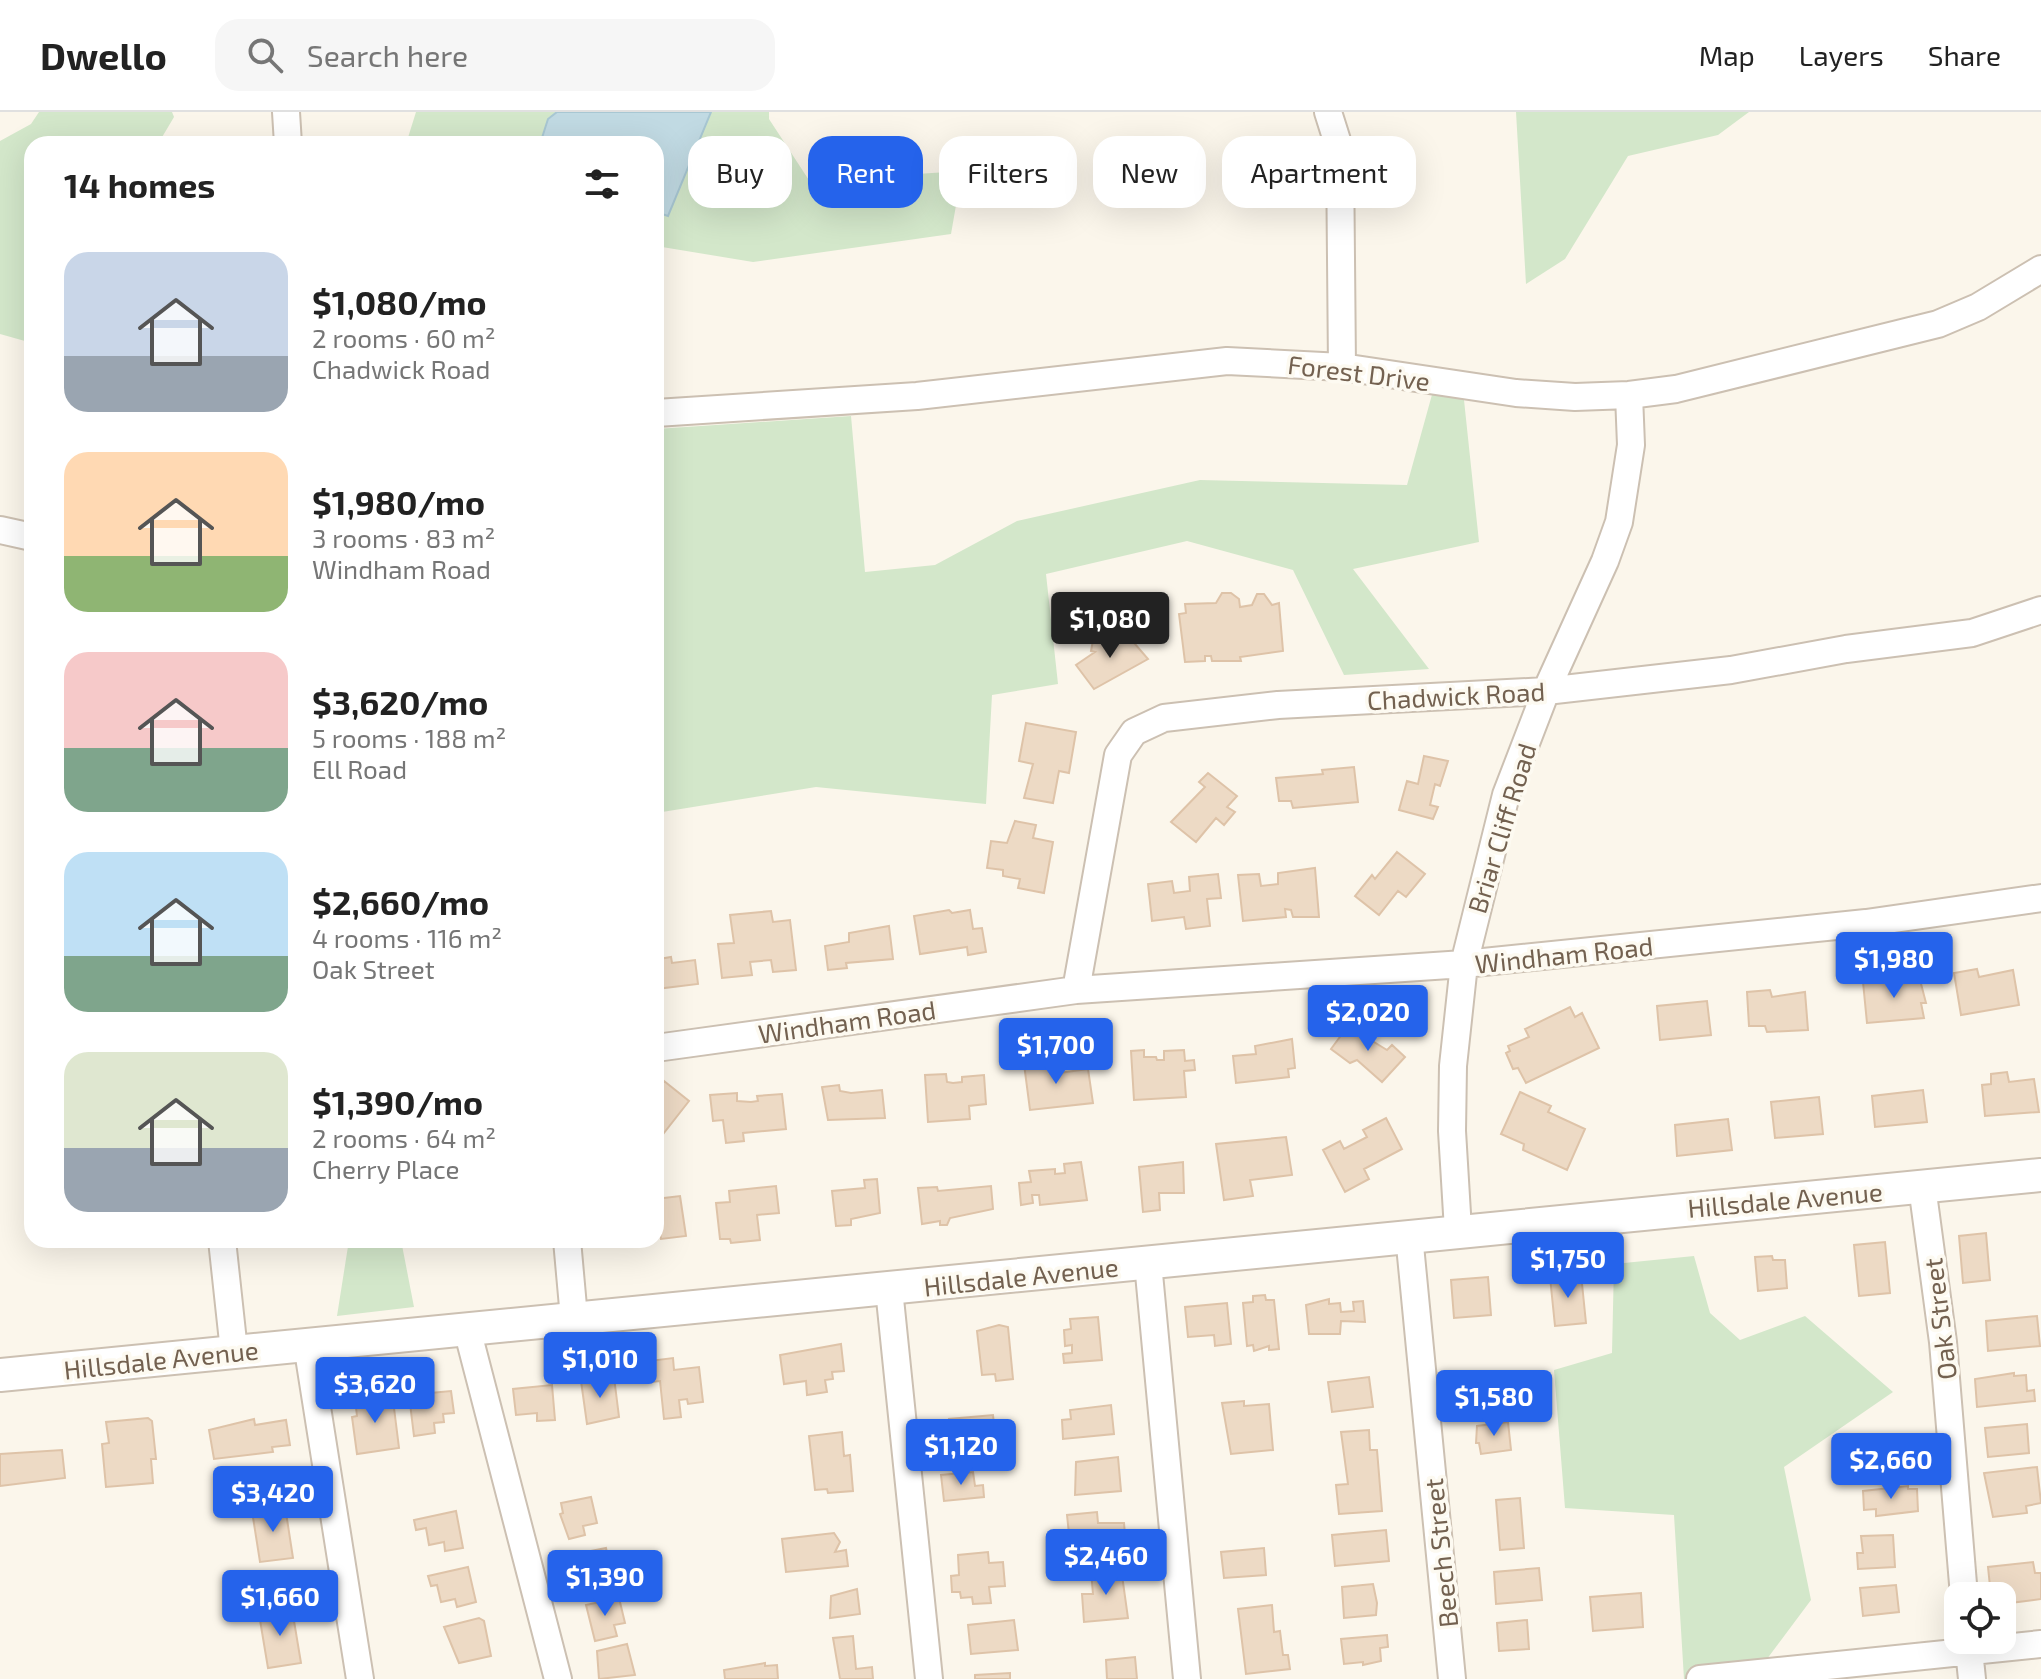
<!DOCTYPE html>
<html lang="en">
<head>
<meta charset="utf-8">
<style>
	:root { --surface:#fff; --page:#f6f6f6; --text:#222; --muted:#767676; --line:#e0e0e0; --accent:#2563eb }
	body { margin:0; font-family:"Exo 2",sans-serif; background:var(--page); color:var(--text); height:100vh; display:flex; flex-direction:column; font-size:30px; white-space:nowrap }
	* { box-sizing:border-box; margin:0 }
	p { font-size:26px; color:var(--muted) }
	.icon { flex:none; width:44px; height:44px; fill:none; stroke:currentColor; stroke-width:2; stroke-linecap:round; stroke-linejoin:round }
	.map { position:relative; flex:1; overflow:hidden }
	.sheet { position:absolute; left:24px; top:24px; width:640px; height:1112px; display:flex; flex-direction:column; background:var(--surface); border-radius:24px; box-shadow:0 8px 32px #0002 }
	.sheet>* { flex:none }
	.top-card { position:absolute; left:688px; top:24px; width:760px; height:72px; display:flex; gap:16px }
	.buttons { position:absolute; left:1944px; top:1470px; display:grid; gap:16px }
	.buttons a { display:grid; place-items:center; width:72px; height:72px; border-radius:16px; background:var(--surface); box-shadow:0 8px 32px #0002; font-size:40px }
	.price { position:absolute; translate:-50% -68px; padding:0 18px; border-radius:8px; background:var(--accent); color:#fff; font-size:26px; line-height:52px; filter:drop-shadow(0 2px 4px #0008) }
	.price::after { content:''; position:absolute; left:50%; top:48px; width:24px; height:18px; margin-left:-12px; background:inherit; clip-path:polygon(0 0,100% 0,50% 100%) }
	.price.active { background:#222; color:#fff }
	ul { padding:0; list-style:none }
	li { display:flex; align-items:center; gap:24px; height:200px; padding:0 40px }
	li span { display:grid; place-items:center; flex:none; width:224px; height:160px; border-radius:24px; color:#555 }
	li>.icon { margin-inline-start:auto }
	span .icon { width:96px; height:96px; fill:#fffc; stroke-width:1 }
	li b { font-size:34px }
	h2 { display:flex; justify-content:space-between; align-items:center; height:96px; padding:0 40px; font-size:34px }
	.chip { padding:0 28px; border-radius:24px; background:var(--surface); box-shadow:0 8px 32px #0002; font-size:28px; line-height:72px }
	.chip.active { background:var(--accent); color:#fff }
	header { display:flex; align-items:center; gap:48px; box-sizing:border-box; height:112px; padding:0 40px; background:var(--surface); border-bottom:2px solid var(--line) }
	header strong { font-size:38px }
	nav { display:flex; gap:44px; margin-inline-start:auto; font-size:28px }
	.search { width:560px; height:72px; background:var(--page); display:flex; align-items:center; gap:20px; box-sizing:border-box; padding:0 28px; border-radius:24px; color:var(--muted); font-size:30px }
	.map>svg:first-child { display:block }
	.green { fill:#d3e7ca }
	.water { fill:#c1dae3; stroke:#a8c7d3; stroke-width:2 }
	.building { fill:#eddac5; stroke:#dec3a8; stroke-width:2 }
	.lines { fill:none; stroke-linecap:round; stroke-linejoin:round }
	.minor-casing { stroke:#ccc0b2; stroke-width:30 }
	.tertiary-casing { stroke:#ccc0b2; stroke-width:36 }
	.minor { stroke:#fff; stroke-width:26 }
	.tertiary { stroke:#fff; stroke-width:32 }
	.labels { text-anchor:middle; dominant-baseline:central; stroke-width:7; stroke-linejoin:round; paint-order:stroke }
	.street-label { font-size:26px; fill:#736150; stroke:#fdfaf1 }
</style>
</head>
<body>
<header>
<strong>Dwello</strong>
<div class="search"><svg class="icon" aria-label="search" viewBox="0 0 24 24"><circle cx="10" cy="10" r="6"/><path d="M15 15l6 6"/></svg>Search here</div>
<nav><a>Map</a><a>Layers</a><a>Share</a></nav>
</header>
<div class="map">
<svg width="2041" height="1567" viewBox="0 0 2041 1567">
	<rect width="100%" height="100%" fill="#fbf6eb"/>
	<path class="green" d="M39,0H172L174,5L158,32H32V231L0,222V29L31,12Z
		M416,0H557L548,7L541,29L544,32H406Z
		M711,0H769V7L820,85L859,57L872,65L962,59L951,122L753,150L656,134V100L668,103Z
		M1516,0H1749L1718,23L1628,44L1565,147L1526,172Z
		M1433,279L1464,288L1479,430L1353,457L1429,557L1344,563L1293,458L1187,429L1046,462L1058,572L992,583L986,692L816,675L656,701V317L851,304L865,460L935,453L1017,409L1200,368L1407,373Z
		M349,1128H401L414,1195L337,1204Z
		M1694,1144L1710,1201L1740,1228L1805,1204L1893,1280L1784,1355L1811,1488L1752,1567H1684L1674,1403L1565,1396L1554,1258L1612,1241L1614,1152Z"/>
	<path class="water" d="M557,0H711L668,104L656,100V32H544L541,29L548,7Z"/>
	<path class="building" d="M1222,481H1231L1239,487L1240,495L1252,493L1257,482H1264L1272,493L1279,491L1283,539L1240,545L1241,549H1212L1211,544H1205V549L1185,550L1179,502L1186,501L1185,492L1216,491Z
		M1094,523L1108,526L1112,535L1129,525L1148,547L1094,577L1076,553L1095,540L1091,539Z
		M1026,611L1076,620L1069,661L1059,659L1053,691L1024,686L1033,652L1019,649Z
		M1424,644L1448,649L1440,674L1435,672L1430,693L1438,695L1433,707L1399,698L1407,669L1418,672Z
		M1354,655L1358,690L1293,696L1291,689H1279L1276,666L1323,662L1322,658Z
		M1208,661L1237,684L1227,695L1235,700L1224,713L1216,706L1196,730L1171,710L1205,675L1199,670Z
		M1015,709L1036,713L1033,726L1053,730L1044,781L1018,776L1020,767L1003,764V758L987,756L991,729L1007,731Z
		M1397,740L1425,762L1406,785L1398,779L1379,803L1355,784L1372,763L1375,767Z
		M1315,756L1319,805H1293L1291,798L1285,797L1286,805L1243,809L1238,763L1259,762L1261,774L1278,772V761Z
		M1218,762L1221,786L1207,787L1210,814L1186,817L1184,805L1152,809L1148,772L1172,769L1174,781L1190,779L1189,765Z
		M949,798L952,801L970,798L973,817L982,816L986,840L968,843L967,835L920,842L914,804Z
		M771,799L773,810L790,808L796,858L773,860L771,848L750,850L752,863L722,866L718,832L734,831L730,803Z
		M889,814L893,847L846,851L847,856L828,858L825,834L849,830V821Z
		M656,837L659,847L671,845L672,851L695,848L698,872L656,877Z
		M1977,857L1979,865L2013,858L2019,893L1961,903L1954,861Z
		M1919,864L1926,891H1921L1924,906L1867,911L1863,870Z
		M1770,878L1772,885L1805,880L1808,918L1767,920L1765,914H1749L1747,880Z
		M1707,889L1711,923L1660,928L1657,894Z
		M1570,895L1575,905L1582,901L1599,936L1526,971L1518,956L1513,957L1506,941L1510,939L1508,934L1529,925L1525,917Z
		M1348,914L1387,938L1392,933L1405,945L1382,970L1357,948L1350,951L1331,937Z
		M1292,927L1295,956L1288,957L1289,965L1236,971L1233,944L1256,942L1255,934Z
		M1144,938V945H1156L1157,948H1164V939L1184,938L1185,949L1194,948L1195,958L1184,959L1186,985L1134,988L1131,939Z
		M1052,948L1054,958L1059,957V961L1088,957L1093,991L1030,998L1024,952Z
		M2007,960L2009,970L2034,967L2039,1000L1985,1004L1982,973L1991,972V962Z
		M946,962L947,970L953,971L962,970V965L984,963L986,992L969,994L970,1007L928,1010L925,963Z
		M664,969L689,989L656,1031V979Z
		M839,973L840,979L851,981L882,978L885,1006L828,1008L822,975Z
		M1923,978L1927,1010L1875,1015L1872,984Z
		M1520,980L1551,994L1548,1000L1585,1017L1567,1058L1523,1038L1524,1032L1501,1022Z
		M737,981V989L751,990L758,989L757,984L782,982L786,1017L743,1021L744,1029L726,1031L723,1008L713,1009L710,983Z
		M1819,985L1823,1022L1775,1026L1771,990Z
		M1386,1006L1402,1037L1364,1057L1369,1067L1345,1080L1323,1038L1340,1029L1344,1037L1367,1025L1363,1018Z
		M1728,1007L1732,1038L1677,1044L1675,1013Z
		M1286,1025L1292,1063L1250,1068L1253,1084L1224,1088L1216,1032Z
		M1081,1050L1087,1088L1040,1093L1039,1083H1032L1033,1091L1021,1093L1019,1071L1031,1070L1029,1059L1055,1057V1062L1065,1061L1064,1052Z
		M1183,1050L1184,1081H1159L1160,1098L1143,1100L1139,1055Z
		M877,1067L880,1101L851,1107V1113L836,1114L832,1079L865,1076L864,1068Z
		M776,1074L779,1101L757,1103L760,1128L731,1131L730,1127H720L716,1091L730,1090L729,1079Z
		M991,1074L993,1097L950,1106L947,1113H940V1109L922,1112L918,1076L937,1075L938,1079Z
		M680,1084L686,1124L661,1127L659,1116H656V1087Z
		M1986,1121L1990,1168L1963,1171L1959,1124Z
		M1885,1130L1890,1181L1859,1184L1854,1133Z
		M1772,1144L1773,1148H1785L1787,1176L1758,1179L1755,1145Z
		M1581,1162L1586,1211L1555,1214L1550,1165Z
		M1488,1165L1491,1203L1454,1206L1451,1168Z
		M1265,1183L1266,1188H1274L1279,1237L1269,1238V1234L1254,1239L1253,1233L1247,1234L1243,1191L1253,1190V1184Z
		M1329,1187V1192L1340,1191L1341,1200L1354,1199L1353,1190L1363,1189L1365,1210L1341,1209L1340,1222H1309L1306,1193Z
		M1227,1191L1231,1232L1215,1234L1214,1223L1188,1225L1185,1195Z
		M2037,1204L2040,1234L1988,1239L1986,1209Z
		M1098,1205L1102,1248L1064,1251L1063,1242L1072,1241V1233L1065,1234L1064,1218L1071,1217L1070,1207Z
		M999,1213L1008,1215L1013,1267L996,1269L995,1262L982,1263L977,1219Z
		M841,1232L844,1259L832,1260L833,1267L825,1268L827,1280L807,1283L806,1269L784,1272L780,1243Z
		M673,1246L674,1258L699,1255L703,1290L688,1292L687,1287L679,1288L681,1305L664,1307L660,1269L652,1270L649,1249Z
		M2014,1261V1264L2026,1263L2027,1279L2034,1278L2035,1289L1977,1295L1975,1267Z
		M614,1265L619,1305L587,1312L581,1269Z
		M1369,1265L1373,1295L1332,1300L1328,1270Z
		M552,1273L555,1308L537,1309V1301L516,1303L513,1277Z
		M451,1279L454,1301L443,1302L444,1310L434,1311L435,1321L414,1324L409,1283Z
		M378,1283L379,1289L393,1288L399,1336L357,1342L352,1305L357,1304L355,1287Z
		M1244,1289V1294L1269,1292L1273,1338L1231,1342L1222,1291Z
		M1111,1293L1114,1322L1063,1327L1062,1308L1071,1307L1070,1298Z
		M993,1303L996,1331L952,1335L949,1307Z
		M148,1306L152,1309L156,1347H151L153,1371L106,1375L102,1332L109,1331L106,1310Z
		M254,1307L255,1313L286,1308L290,1333L272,1335L273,1340L214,1347L209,1318Z
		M1508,1310L1511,1338L1481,1342L1479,1331H1476L1477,1314Z
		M2027,1312L2029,1341L1988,1345L1985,1316Z
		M1369,1318L1370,1338H1377L1382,1399L1339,1402L1336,1373L1348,1372L1341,1320Z
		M842,1320L844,1344L850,1343L853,1379L828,1381L827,1377L815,1378L809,1324Z
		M62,1338L65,1366L0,1374V1342Z
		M1118,1345L1121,1379L1075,1383L1076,1350Z
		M2037,1355L2041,1391L2026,1394L2027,1401L1993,1405L1984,1361Z
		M973,1360L975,1374L983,1373L984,1385L944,1389L941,1363Z
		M1908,1374V1377H1917L1918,1399L1876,1404V1397L1864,1398L1863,1379Z
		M591,1385L597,1411L583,1414L585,1423L569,1427L560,1402L563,1401L561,1391Z
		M1520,1386L1524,1436L1500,1438L1496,1388Z
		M285,1394L293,1446L260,1450L252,1399Z
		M456,1399L463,1436L445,1439L444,1430L429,1433L426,1416L416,1418L414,1408Z
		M1097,1400L1098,1411H1124L1126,1435L1078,1439L1076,1422H1069L1067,1403Z
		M1386,1418L1389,1449L1335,1454L1332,1423Z
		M834,1421L840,1430L835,1440L846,1438L848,1454L786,1460L782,1427Z
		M1893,1423L1895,1455L1858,1457L1857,1441H1863L1861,1424Z
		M606,1436L611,1462L600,1464L602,1474L583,1479L577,1451L573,1452L571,1443Z
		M1264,1436L1266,1463L1224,1466L1221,1440Z
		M988,1440L989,1451L1003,1450L1005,1474L989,1475L991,1491L973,1492L972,1485L961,1486L960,1480H952L951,1464L959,1463L958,1443Z
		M2033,1450L2035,1461H2041V1487L2002,1492V1484H1991L1988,1455Z
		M468,1455L476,1490L457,1495L455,1487L441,1490L437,1473L431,1474L428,1464Z
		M1121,1456L1128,1506L1084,1510L1082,1482H1093L1091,1459Z
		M1539,1456L1542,1488L1496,1492L1494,1460Z
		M1373,1472L1377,1491L1376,1503L1344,1506L1342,1475Z
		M1896,1473L1899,1500L1863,1504L1860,1476Z
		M857,1477L860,1502L830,1506L831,1484Z
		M1641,1481L1643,1515L1593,1519L1590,1485Z
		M619,1486L625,1511L614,1513L617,1524L595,1529L586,1493Z
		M1272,1493L1274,1520L1280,1519L1283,1543H1288L1290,1557L1246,1562L1238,1497Z
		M292,1497L301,1551L268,1556L259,1502Z
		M479,1506L484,1509L491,1544L459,1551L444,1515Z
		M1014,1508L1018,1538L971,1542L968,1513Z
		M1527,1508L1529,1537L1499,1539L1497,1511Z
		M1387,1523L1388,1535L1380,1536L1381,1549L1363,1553V1550L1344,1552L1341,1527Z
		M853,1524L856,1557L872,1555L873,1567H840L833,1526Z
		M627,1532L635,1563L599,1567L597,1539Z
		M1135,1545L1137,1567H1107L1106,1548Z
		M765,1551V1554L777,1553L778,1567H725L724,1558Z
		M1010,1561V1567H975V1563Z"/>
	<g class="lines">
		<g class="minor-casing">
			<path id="minor" d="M286,0L288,32
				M1328,0L1340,38L1342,255
				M656,301L917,284L1227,249L1342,255L1516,281L1575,285L1629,283L1676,277L1938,212L1978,195L2041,157
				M0,418L32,425
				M1076,878L1118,643L1134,620L1164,606L1278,593L1546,579L1731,558L1846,537L1972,521L2041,498
				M656,936L1076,878L1464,852L1866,811L2041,786
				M1922,1074L1943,1230L1964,1484
				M1458,1118L1452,1019L1453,954L1464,852L1506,683L1546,579L1605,449L1619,410L1631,333L1629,283
				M1409,1123L1452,1567
				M222,1128L234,1239
				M567,1128L574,1206
				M1148,1151L1187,1567
				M889,1177L929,1567
				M467,1217L558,1567
				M307,1232L360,1567
				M1968,1528L1972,1567
				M1700,1567L2041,1532"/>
		</g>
		<g class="tertiary-casing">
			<path id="tertiary" d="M0,1263L2041,1063"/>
		</g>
		<use href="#minor" class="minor"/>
		<use href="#tertiary" class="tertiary"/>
	</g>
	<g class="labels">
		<g class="street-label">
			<text transform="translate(1359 260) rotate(7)">Forest Drive</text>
			<text transform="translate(1456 583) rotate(-3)">Chadwick Road</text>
			<text transform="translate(1501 716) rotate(-73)">Briar Cliff Road</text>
			<text transform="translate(1564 842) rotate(-6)">Windham Road</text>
			<text transform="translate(847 909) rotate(-8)">Windham Road</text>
			<text transform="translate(1785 1087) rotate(-5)">Hillsdale Avenue</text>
			<text transform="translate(1021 1164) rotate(-6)">Hillsdale Avenue</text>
			<text transform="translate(1939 1207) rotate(-97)">Oak Street</text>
			<text transform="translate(161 1247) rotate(-6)">Hillsdale Avenue</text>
			<text transform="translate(1440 1441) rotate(-96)">Beech Street</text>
		</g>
	</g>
</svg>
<div class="buttons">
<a><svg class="icon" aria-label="locate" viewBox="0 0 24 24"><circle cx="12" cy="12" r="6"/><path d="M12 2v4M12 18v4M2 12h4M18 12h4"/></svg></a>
</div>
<b class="price active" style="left:1110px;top:548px">$1,080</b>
<b class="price" style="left:1894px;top:888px">$1,980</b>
<b class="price" style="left:1368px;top:941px">$2,020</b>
<b class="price" style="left:1056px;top:974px">$1,700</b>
<b class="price" style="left:1568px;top:1188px">$1,750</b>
<b class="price" style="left:600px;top:1288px">$1,010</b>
<b class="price" style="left:375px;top:1313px">$3,620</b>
<b class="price" style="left:1494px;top:1326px">$1,580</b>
<b class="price" style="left:961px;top:1375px">$1,120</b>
<b class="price" style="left:1891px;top:1389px">$2,660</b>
<b class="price" style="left:273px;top:1422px">$3,420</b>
<b class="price" style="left:1106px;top:1485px">$2,460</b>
<b class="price" style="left:605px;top:1506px">$1,390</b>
<b class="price" style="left:280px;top:1526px">$1,660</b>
<div class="top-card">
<a class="chip">Buy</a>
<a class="chip active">Rent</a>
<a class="chip">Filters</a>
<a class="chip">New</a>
<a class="chip">Apartment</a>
</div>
<section class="sheet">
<h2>14 homes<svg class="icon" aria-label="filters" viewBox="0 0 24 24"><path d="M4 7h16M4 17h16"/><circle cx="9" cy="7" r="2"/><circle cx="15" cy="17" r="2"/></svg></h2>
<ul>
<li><span style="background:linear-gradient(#c9d6e8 65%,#9aa5b1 0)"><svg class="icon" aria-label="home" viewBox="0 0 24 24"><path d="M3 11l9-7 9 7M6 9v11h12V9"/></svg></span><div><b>$1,080/mo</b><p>2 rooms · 60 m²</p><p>Chadwick Road</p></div></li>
<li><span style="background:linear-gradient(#ffd9b3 65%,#8fb573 0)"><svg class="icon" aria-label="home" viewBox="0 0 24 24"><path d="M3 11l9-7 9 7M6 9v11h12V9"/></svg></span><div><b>$1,980/mo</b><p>3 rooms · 83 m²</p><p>Windham Road</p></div></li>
<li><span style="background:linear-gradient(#f6c9c9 60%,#7fa58c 0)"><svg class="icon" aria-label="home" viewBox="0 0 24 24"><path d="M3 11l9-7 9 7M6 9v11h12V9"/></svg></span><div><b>$3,620/mo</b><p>5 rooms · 188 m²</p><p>Ell Road</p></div></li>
<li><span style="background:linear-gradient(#bfe0f5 65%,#7fa58c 0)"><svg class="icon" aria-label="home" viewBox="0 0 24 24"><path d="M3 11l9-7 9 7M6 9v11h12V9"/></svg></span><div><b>$2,660/mo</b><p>4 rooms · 116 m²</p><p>Oak Street</p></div></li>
<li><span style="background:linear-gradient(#dfe7d0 60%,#9aa5b1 0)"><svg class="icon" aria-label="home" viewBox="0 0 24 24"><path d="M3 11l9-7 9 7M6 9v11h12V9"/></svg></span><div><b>$1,390/mo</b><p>2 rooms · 64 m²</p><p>Cherry Place</p></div></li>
</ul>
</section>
</div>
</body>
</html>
